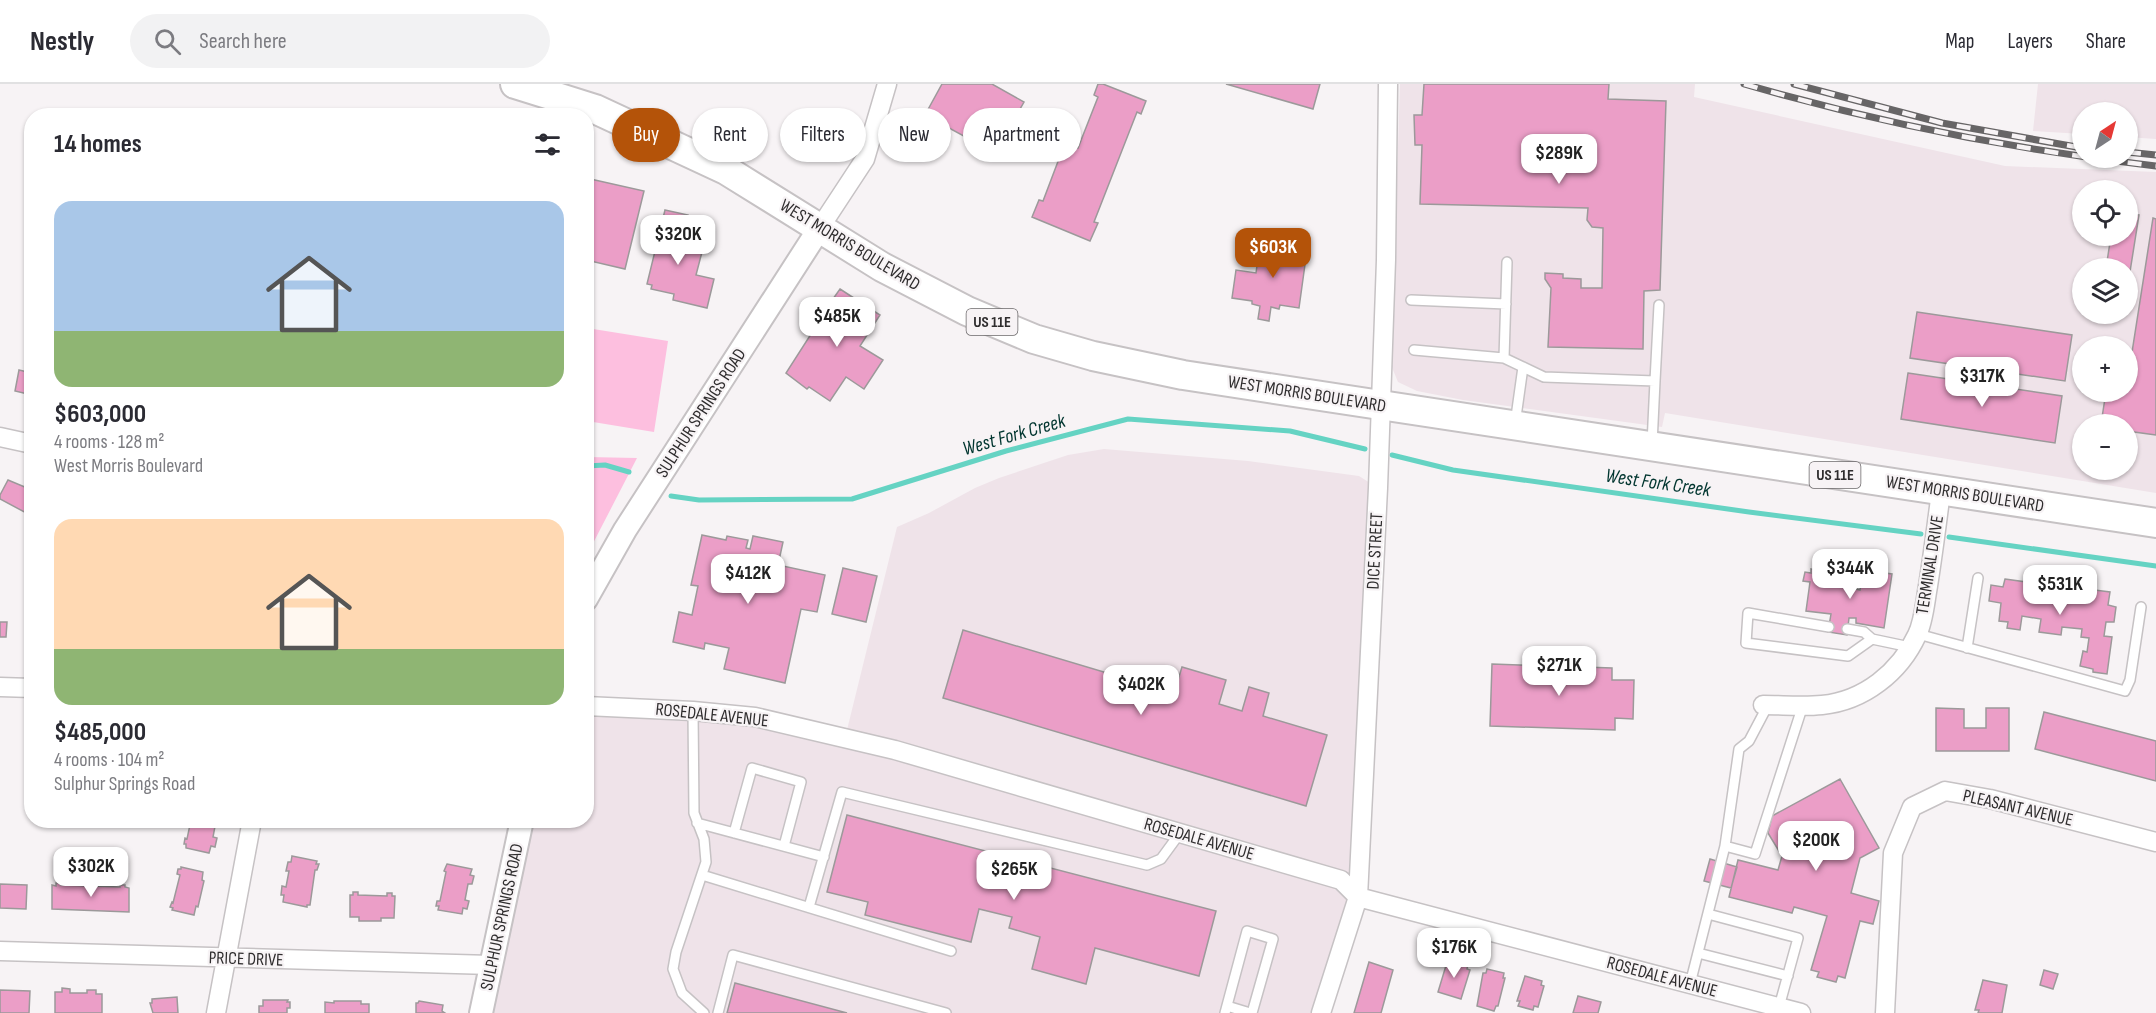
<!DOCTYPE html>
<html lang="en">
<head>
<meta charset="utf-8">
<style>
	:root { --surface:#fff; --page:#f2f2f3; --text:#2b2b33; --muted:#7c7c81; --line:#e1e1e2; --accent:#b45309 }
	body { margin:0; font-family:"Sofia Sans Condensed",sans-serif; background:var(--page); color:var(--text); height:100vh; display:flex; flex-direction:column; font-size:22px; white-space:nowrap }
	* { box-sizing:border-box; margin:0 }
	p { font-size:20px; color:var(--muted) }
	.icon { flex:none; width:33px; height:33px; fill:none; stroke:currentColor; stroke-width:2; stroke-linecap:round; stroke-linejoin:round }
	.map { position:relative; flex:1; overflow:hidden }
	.panel { position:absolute; left:24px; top:24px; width:570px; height:720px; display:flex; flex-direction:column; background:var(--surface); border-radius:24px; box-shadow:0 2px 4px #0004 }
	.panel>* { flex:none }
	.top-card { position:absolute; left:612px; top:24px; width:570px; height:54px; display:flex; gap:12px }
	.needle { width:39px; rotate:36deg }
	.buttons { position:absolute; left:2072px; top:18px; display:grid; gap:12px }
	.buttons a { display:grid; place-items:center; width:66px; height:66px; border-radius:50%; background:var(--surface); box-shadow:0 2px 4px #0004; font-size:30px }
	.price { position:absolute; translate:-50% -51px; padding:0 14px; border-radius:12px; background:#fff; color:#222; font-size:20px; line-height:39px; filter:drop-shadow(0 2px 3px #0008) }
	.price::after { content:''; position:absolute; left:50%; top:36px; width:18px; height:14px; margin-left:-9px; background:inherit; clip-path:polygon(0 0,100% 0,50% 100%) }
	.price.on { background:var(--accent); color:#fff }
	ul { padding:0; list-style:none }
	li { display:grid; align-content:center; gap:12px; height:318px; padding:0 30px }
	li span { display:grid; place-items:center; height:186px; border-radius:18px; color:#555 }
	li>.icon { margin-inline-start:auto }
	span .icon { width:108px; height:108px; fill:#fffc; stroke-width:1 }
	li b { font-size:26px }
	h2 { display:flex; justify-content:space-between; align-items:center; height:72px; padding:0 30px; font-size:26px }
	.chip { padding:0 21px; border-radius:27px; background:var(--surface); box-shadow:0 2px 4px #0004; font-size:21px; line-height:54px }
	.chip.on { background:var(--accent); color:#fff }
	header { display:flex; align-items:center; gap:36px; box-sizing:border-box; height:84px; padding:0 30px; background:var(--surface); border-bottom:2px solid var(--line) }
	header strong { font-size:28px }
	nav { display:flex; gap:33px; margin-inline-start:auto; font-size:21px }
	.search { width:420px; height:54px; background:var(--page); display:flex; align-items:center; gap:15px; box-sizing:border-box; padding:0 21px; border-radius:33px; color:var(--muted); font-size:22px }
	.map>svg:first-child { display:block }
	.built { fill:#efe3e9; fill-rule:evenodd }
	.green { fill:#fdbfdf }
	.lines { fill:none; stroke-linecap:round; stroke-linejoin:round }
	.stream { stroke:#65d3c3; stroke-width:5 }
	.building { fill:#eb9ec7; stroke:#9c999a; stroke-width:1.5 }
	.service-casing { stroke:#c6c2c4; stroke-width:12 }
	.minor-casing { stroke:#c6c2c4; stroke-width:21 }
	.tertiary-casing { stroke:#c6c2c4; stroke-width:26 }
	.primary-casing { stroke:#c6c2c4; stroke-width:32 }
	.service { stroke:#fff; stroke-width:9 }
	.minor { stroke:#fff; stroke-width:18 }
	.tertiary { stroke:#fff; stroke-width:22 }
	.primary { stroke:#fff; stroke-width:28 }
	.rail-casing { stroke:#676566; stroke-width:7 }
	.rail { stroke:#f7f3f5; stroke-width:4.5; stroke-dasharray:14; stroke-linecap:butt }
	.labels { text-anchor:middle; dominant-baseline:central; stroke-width:4.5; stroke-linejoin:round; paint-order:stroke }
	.shield { fill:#f7f3f5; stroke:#6b686a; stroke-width:1.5 }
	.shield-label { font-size:16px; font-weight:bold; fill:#2f2d2e }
	.street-label { font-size:18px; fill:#2f2d2e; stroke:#f7f3f5 }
	.water-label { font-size:20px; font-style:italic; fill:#00352f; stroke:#f7f3f5 }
</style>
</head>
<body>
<header>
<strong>Nestly</strong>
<div class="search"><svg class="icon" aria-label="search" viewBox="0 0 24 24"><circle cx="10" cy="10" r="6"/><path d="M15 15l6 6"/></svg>Search here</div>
<nav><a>Map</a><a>Layers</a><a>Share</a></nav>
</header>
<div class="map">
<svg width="2156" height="929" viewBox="0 0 2156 929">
	<rect width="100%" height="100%" fill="#f7f3f5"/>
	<path class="built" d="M1400,0H1695L1694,13L2005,82L2156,88V409L1665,329L1662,343L1463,316L1417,307L1398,298L1391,281ZM2082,106H2127V152H2082ZM2082,184H2127V230H2082ZM2082,262H2127V308H2082ZM2082,340H2127V386H2082Z
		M2038,0H2156V55L2127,53V28H2082V50L2033,47Z
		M1104,365L1248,377L1359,392L1378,404L1358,813L1325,929H481L522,737L586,736L587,622L693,627L845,654L897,443L929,429L975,404L999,394L1068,371Z"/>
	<path class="green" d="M587,244L668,257L654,348L587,337Z
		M587,373L637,374L587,471L586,373Z"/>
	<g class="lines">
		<path class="stream" d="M1392,371L1453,386L1749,428L1921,450
			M586,382L605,381L629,388
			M671,412L699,416L852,415L1006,367L1128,335L1290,347L1365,365
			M1949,453L2156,482"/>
	</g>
	<path class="building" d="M942,0H992L1024,18L995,69L925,31Z
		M1098,0H1103L1146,17L1141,30L1137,28L1094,138L1098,139L1090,157L1032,133L1039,116L1043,117L1065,59L1078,64L1098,13L1094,11Z
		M1226,0H1320L1313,25Z
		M1424,0H1609L1608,15L1666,17L1660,206L1644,207L1643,265L1548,263L1551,204L1545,195V189L1563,190V194L1581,195V204H1602L1603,144L1592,143L1587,136L1588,124L1420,120L1422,61H1415L1414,31H1422Z
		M586,94L644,107L625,185L586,176Z
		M665,126L688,131L686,139L682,138L677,159L684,160L683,164L702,168L696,191L714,195L707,224L673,216L674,210L651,205L652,201L647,200Z
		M2127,130L2139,131L2129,194H2127V184H2106L2111,152H2127Z
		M2153,134L2156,135V351L2127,347V340H2101L2106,308H2127V281H2130Z
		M1260,159L1307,166L1299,224L1280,221L1279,225L1271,223L1269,237L1258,235L1260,222L1252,220V217L1232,214L1236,186L1256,189Z
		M840,205L880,231L860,262L883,276L864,305L846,293L830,317L809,303L807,305L786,289L813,247L811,246Z
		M1917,228L2072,251L2065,297L1910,274Z
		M19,286L32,289V311L15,307Z
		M1908,289L2062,312L2055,359L1901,335Z
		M8,396L32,406V432L0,415V411Z
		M702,451L726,456L727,452L748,456L746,464L750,465L753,452L783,458L778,481L825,491L817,528L801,525L785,599L724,585L729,564L705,559L704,565L673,558L679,528L692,531L698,502L691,501Z
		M843,484L877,492L866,538L832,530Z
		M1811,485L1830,488L1828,502L1840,503V501L1860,506L1863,486L1892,490L1884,544L1856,539V534H1849L1847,551L1828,548L1831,530L1806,527L1810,498L1803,497L1805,488L1811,489Z
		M2005,495L2026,498L2025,506L2044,508L2045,500L2068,503L2066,516L2086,519L2087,509L2095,510V506L2110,508L2108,521L2116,523L2114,538H2106L2104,552L2112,553L2107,590L2093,588V585L2080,582L2083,567L2087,568L2089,554L2081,553L2082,545L2062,543L2061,551L2039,548L2041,535L2022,532L2020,546L2007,544L2008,538L1999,537L2001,519L1989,517L1991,501L2003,503Z
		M0,538H7L6,553H0Z
		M963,546L1174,609L1182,583L1226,596L1219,620L1242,627L1249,603L1269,609L1263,632L1327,651L1306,722L943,614Z
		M1492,580L1612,584V596H1634L1633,635L1615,634V646L1490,642Z
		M1936,624L1964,625V644H1986V624H2009V667H1936Z
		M2044,628L2156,657V697L2035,665Z
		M1840,695L1879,764L1860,774L1851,809L1879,817L1873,840L1860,837L1845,894L1838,892L1836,898L1817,893L1819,888L1811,886L1827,832L1794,823L1792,829L1729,813L1738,776L1778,786L1782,772L1768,749L1772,732Z
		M847,731L1216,827L1199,892L1095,864L1086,900L1032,885L1040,853L1009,844L1012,833L979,825L971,858L865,831L868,818L827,808Z
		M191,736H220L216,737L213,753L217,754L215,763L211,762L209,769L186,764V760H184L185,754L187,755Z
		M292,772L317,777L316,780H319L317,786H315L310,821H307V823L283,818L284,811H281L282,802L286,803L289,787H286L288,778H291Z
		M1710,775L1737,783L1731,804L1704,797Z
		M447,780L472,785L470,791L474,792L472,800H468L465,816L469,817L467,825L463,824L462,830L438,826L439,822H436L437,817H440L446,788L444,787Z
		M181,783L203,788L202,796L204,797L198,823L196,822L194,831L172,826L173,824L170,823L172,818L173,819L180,791L177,790L178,785H181Z
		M56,799H61V801L120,803V801H125V803L129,804V828L52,825V801L56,802Z
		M0,800L27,801L26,825L0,824Z
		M353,808H358V811L387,812V809H392V812H395L394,834H381V837H359V833H350V811H353Z
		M1448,875L1468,880L1467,885L1470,886L1461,915L1438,908Z
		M1369,878L1393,886L1381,929H1354Z
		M1487,885L1504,889L1503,894H1505L1498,922H1496L1494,927L1477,922L1483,889H1486Z
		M2044,886L2058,890L2053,905L2040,901Z
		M1525,892L1542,897L1541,901L1544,902L1538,923L1534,922L1533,926L1518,922L1520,917H1517Z
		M1983,896L2007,901L2002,929H1978L1979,926H1975Z
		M735,899L847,929H727Z
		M62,904L70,905V909H87V906H96V910H102V929H55V908H62Z
		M0,906L30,907L29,929H0Z
		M1578,912L1601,918L1598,929H1573Z
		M177,913L178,929H153L150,919H152V915Z
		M263,916H288L287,918H290V924H287V929H259V922H263Z
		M334,917H361V920H369V929H325V918L334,919Z
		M419,917L443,921L442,927L445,929H416V919H418Z"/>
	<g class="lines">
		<g class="service-casing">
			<path id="service" d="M1411,216L1506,220
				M1414,266L1504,274L1544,293L1655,297L1659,221
				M1504,274L1507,178
				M1515,340L1523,283
				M1652,360L1655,297
				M1829,543L1748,529L1746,559L1848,572L1872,555L1910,563
				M1847,545L1864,548L1872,555
				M1918,550L2125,607L2130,596L2141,523
				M1967,564L1978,494
				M693,627L694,729L704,755L706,778L676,868L673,885L682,909L704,929
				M697,739L824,773
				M734,749L752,684L801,698L784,762
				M1725,762L1755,770L1803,621
				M702,791L951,867
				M809,823L842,708L1147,781L1161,775L1180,749
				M1708,830L1798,854L1779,923
				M1698,869L1788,892
				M1690,900L1725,762L1739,665L1749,657L1768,621
				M1227,922L1250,929
				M718,929L733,871L946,929
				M1225,929L1247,847L1273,855L1252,929"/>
		</g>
		<g class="minor-casing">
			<path id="minor" d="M819,145L865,75L887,0
				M0,353L32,360
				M0,603L32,604
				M1763,621C1783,621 1803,623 1822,621C1864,617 1900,588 1917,551C1924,537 1925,518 1928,502C1933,470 1937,439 1941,407
				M586,622L693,627L755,633L895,666L1341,796L1358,813L1801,929
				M0,867L491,881
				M216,929L252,736
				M1321,929L1358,813L1378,404L1386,176L1388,0
				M1885,929L1893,769L1912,723L1945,707L1990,715L2156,758"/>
		</g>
		<g class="tertiary-casing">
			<path id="tertiary" d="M586,515L625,446L819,145
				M481,929L522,736"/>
		</g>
		<g class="primary-casing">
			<path id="primary" d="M515,0L595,25L726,86L882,183L967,227L1034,255L1093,272L1183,291L2156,439"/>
		</g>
		<use href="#service" class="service"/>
		<use href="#minor" class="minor"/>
		<use href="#tertiary" class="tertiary"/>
		<use href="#primary" class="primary"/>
		<g class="rail-casing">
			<path id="rail" d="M1744,0C1879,39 2017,66 2156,82
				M1794,0L1942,39L2082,64
				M2127,68L2156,71"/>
		</g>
		<use href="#rail" class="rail"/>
	</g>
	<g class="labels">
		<g class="shield">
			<rect x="966.5" y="225" width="51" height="26" rx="4.5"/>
			<rect x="1809.5" y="378" width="51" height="26" rx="4.5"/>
		</g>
		<g class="shield-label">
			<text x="992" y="238">US 11E</text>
			<text x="1835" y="391">US 11E</text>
		</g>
		<g class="street-label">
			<text transform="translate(850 161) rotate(31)">WEST MORRIS BOULEVARD</text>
			<text transform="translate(1307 310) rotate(9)">WEST MORRIS BOULEVARD</text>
			<text transform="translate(701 329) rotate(-57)">SULPHUR SPRINGS ROAD</text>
			<text transform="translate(1965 410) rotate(9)">WEST MORRIS BOULEVARD</text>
			<text transform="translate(1375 467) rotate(-87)">DICE STREET</text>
			<text transform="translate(1930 481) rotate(-81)">TERMINAL DRIVE</text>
			<text transform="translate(712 631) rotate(6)">ROSEDALE AVENUE</text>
			<text transform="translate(2018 724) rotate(13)">PLEASANT AVENUE</text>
			<text transform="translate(1199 755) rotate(16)">ROSEDALE AVENUE</text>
			<text transform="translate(502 833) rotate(-78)">SULPHUR SPRINGS ROAD</text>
			<text transform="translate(246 875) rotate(2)">PRICE DRIVE</text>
			<text transform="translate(1662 893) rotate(15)">ROSEDALE AVENUE</text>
		</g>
		<g class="water-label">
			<text transform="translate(1014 351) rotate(-16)">West Fork Creek</text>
			<text transform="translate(1658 399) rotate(8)">West Fork Creek</text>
		</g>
	</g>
</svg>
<div class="buttons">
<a><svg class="needle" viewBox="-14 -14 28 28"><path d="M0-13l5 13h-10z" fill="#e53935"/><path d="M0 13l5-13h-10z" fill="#7c7c81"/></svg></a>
<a><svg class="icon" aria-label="locate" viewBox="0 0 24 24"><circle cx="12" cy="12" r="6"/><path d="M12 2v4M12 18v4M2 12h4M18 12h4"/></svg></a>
<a><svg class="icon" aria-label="layers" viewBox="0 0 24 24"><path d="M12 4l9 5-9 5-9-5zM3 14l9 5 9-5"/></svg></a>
<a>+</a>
<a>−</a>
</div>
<b class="price" style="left:1559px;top:101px">$289K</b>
<b class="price" style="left:678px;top:182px">$320K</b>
<b class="price on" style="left:1273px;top:195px">$603K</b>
<b class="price" style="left:837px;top:264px">$485K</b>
<b class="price" style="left:1982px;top:324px">$317K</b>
<b class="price" style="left:1850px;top:516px">$344K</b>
<b class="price" style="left:748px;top:521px">$412K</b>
<b class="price" style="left:2060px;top:532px">$531K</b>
<b class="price" style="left:1559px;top:613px">$271K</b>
<b class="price" style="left:1141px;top:632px">$402K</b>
<b class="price" style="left:1816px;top:788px">$200K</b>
<b class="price" style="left:91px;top:814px">$302K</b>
<b class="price" style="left:1014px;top:817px">$265K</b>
<b class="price" style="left:1454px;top:895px">$176K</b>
<div class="top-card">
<a class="chip on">Buy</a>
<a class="chip">Rent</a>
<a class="chip">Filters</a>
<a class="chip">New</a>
<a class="chip">Apartment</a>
</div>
<section class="panel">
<h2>14 homes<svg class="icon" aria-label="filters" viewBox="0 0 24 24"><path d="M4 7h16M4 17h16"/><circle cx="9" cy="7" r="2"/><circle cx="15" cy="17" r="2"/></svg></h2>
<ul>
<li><span style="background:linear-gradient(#a9c7e8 70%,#8fb573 0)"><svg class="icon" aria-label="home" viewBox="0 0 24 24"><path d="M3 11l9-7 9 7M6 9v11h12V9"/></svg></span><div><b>$603,000</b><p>4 rooms · 128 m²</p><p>West Morris Boulevard</p></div></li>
<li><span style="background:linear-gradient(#ffd9b3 70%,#8fb573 0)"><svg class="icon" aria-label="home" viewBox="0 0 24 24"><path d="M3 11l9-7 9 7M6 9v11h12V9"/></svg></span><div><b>$485,000</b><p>4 rooms · 104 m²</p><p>Sulphur Springs Road</p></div></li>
</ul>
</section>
</div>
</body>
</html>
